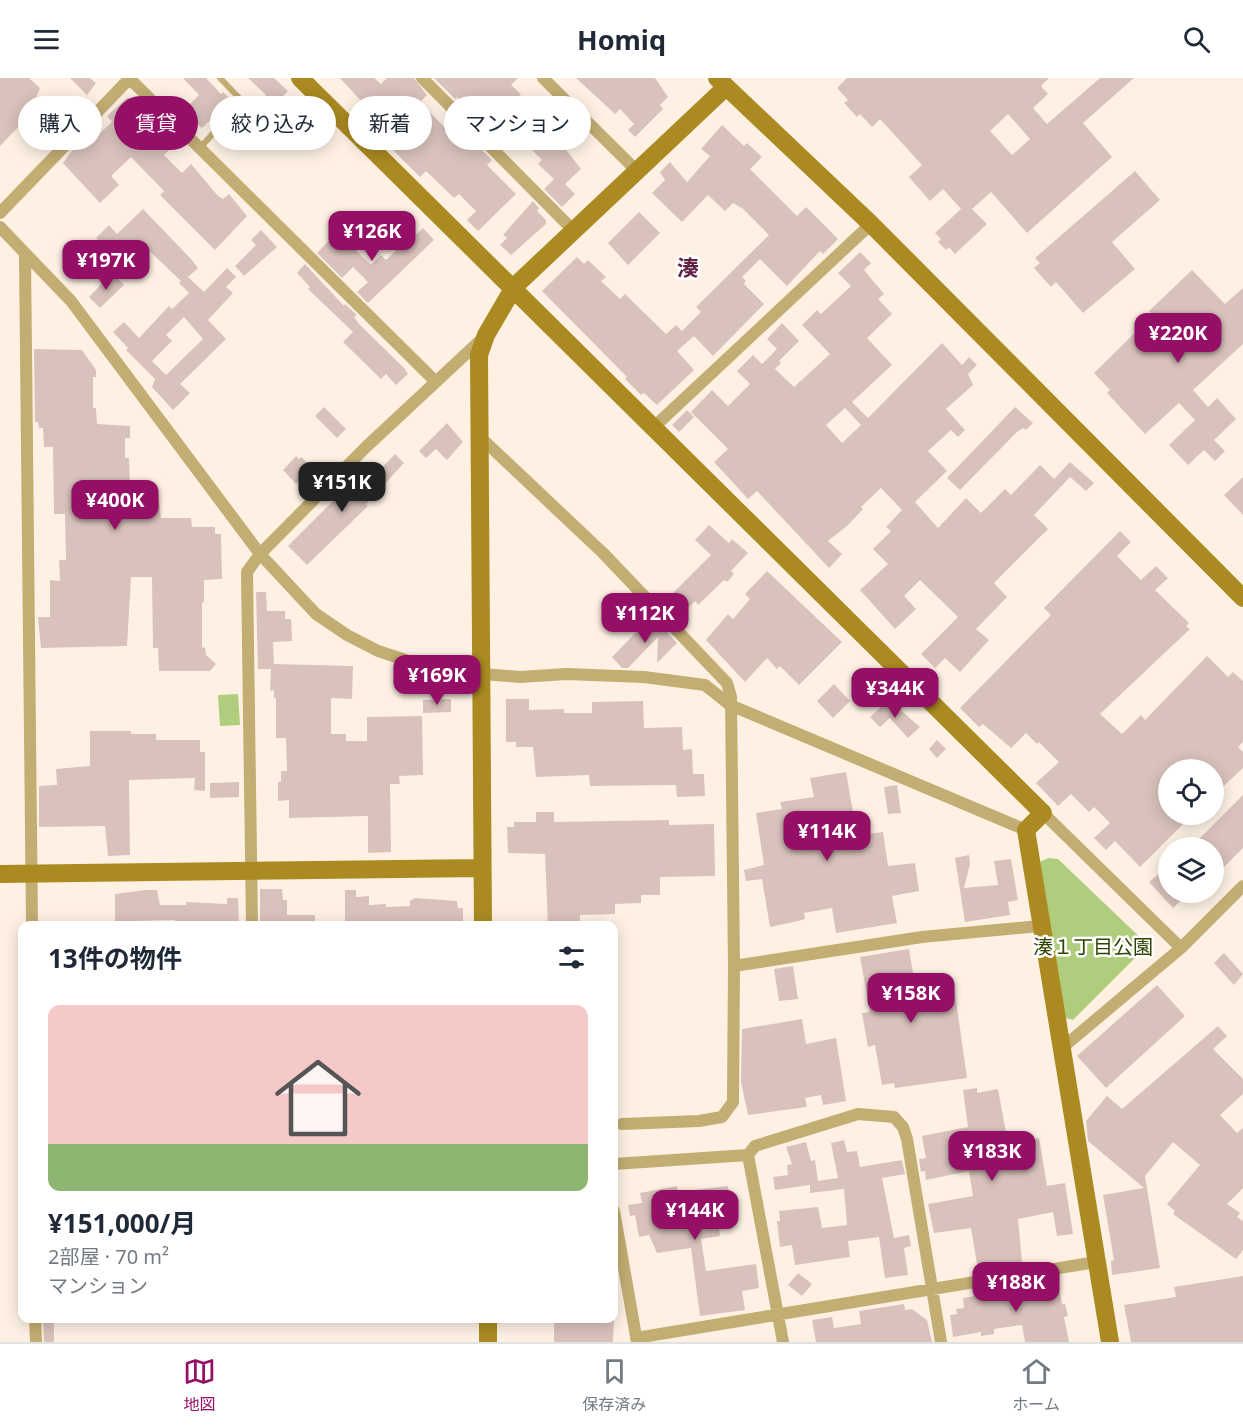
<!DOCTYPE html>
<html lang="ja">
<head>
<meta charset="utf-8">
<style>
	:root { --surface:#fff; --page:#f2f2f3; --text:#1f2937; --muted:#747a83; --line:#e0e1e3; --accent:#960f66 }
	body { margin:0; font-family:"Noto Sans","Noto Sans JP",sans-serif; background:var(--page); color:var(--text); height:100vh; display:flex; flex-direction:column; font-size:22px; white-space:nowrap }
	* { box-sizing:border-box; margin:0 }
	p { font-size:20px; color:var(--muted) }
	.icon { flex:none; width:33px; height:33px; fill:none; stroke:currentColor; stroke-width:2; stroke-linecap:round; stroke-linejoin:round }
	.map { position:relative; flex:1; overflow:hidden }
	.sheet { position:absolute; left:18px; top:843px; width:600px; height:402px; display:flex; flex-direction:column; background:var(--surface); border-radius:12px; box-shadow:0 3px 15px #0003 }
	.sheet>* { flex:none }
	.hud { position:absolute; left:18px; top:18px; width:600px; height:54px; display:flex; gap:12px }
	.buttons { position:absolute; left:1158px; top:681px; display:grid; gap:12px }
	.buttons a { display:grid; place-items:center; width:66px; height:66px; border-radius:50%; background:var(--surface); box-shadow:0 3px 15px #0003; font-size:30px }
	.price { position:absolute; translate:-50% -51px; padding:0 14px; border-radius:12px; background:var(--accent); color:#fff; font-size:20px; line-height:39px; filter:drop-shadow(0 2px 3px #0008) }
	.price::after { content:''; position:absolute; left:50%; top:36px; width:18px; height:14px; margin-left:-9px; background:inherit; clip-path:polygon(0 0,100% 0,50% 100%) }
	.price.current { background:#222; color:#fff }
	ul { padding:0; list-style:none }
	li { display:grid; align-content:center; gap:12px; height:318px; padding:0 30px }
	li span { display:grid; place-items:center; height:186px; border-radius:12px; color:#555 }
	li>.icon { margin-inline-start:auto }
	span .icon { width:108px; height:108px; fill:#fffc; stroke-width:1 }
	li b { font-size:26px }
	h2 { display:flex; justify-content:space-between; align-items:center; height:72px; padding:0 30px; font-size:26px }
	.tag { padding:0 21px; border-radius:27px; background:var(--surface); box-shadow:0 3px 15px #0003; font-size:21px; line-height:54px }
	.tag.current { background:var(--accent); color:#fff }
	header { display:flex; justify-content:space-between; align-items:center; height:78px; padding:0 30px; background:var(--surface); font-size:27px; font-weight:700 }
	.menu { display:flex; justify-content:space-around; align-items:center; height:84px; border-top:2px solid var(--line); background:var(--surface); font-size:16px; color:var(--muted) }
	.menu a { display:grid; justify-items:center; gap:3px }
	.menu .current { color:var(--accent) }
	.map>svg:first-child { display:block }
	.green { fill:#afcd7c }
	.building { fill:#d9c2bb; fill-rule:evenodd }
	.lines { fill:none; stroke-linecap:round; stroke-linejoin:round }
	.lane { stroke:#c2ad73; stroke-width:6 }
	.street { stroke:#c2ad73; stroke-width:12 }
	.secondary { stroke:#aa8a21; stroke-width:18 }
	.labels { text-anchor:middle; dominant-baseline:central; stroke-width:5; stroke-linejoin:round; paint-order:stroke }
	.park-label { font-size:20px; fill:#304300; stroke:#fff }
	.quarter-label { font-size:22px; font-weight:bold; fill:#602245; stroke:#fff }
</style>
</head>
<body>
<header><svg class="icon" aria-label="menu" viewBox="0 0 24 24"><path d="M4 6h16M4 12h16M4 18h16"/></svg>Homiq<svg class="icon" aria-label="search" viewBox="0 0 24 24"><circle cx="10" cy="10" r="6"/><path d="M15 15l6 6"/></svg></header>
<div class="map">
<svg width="1243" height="1264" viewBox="0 0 1243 1264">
	<rect width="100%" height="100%" fill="#fef1e4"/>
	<path class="green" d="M238,616L240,647L220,648L218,617Z
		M1048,780L1058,781L1148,867L1073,942L1065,940L1040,784Z"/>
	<path class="building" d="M0,0H29L40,10L36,20L62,48L57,53L63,58L50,71L24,43L0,68Z
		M70,0H90L96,5L87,17Z
		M183,0H206L221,16L223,14L231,22L202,50L182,34L199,17Z
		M248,0H274L288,13L231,71L221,61L266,17Z
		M340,0H374L381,6L387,0H414L427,17L420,24L446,51L452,45L476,66L492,82L487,87L516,116L478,153L467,142L476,133L459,116L454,120L426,93L420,99L392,71L410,53L395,34L378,52L362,36L360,39L352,32L361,23Z
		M434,0H518L511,7L521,16L516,21L532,37L537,32L569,64L564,69L581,91L565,106L575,116L562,129L544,111L554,101L538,86L542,82L525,65L520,70L510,59L501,68L488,55L493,50L468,25L465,28L457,19L455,21Z
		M576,0H655L668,19L660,27L663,31L635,59L628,52L634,46L620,31L615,36Z
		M847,0H1049L1041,8L1048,16L1033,30L1047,46L1100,0H1134L1083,45L1112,79L1027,155L991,114L972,131L987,146L955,176L949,169L946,172L938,164L941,161L935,155L961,131L943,111L930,123L909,99L922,87L880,41L872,49L860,36L857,39L844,25L848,22L837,10ZM1008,36L1030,61L1012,77L990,53Z
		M128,19L143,35L140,37L171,70L164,77L182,95L191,86L218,118L223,121L229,116L247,138L215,172L160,117L164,113L131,79L111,98L119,107L100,125L63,85L74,70L76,72L82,66L85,69L112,44L107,38Z
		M722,47L744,68L747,65L762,79L750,91L797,138L806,129L838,161L823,176L820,173L787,208L760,181L742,199L746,203L744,206L764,226L713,278L694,258L677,273L694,292L657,327L644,315L641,317L625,301L627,299L542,213L577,179L584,186L588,182L606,199L601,203L620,221L625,216L666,256L676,247L682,253L701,234L696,229L769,157L743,131L733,125L725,133L708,117L682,144L652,115L665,102L660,94L670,84L687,104L710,78L701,71Z
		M1135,93L1160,122L1112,164L1135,191L1083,235L1056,204L1051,209L1034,190L1040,185L1035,180Z
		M533,123L539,130L537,133L546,142V146L511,177L500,167L507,160L503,157Z
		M143,131L191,181L198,190L188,199L204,214L227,190L236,199L226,209L233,215L208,242L226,261L180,306L190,315L173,332L152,309L155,301L126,272L128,270L113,254L124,244L139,260L169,228L172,231L189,215L179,205L181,203L139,163L119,184L96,160L109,147L117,156ZM184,239L203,261L166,297L152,283L172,263L166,257Z
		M639,134L660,155L628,187L608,165Z
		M423,150L434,162L368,225L357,214L368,204L353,189L342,200L317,175L337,154L371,187L381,177L386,182L401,168L403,170Z
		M261,152L277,169L244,198L235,188L256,167L251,162Z
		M860,174L871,185L864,192L884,216L878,221L892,236L867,260L892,287L852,324L868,340L942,265L962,287L969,279L977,287L968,296L973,307L946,331L965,352L958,359L951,352L928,373L947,393L915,424L938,450L966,420L981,435L1005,411L1011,417L1040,387L1054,401L1070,384L1094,405L1086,413L1070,399L1034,437L1048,451L994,505L1007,519L976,551L989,562L960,594L945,580L935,590L921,576L958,539L920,502L904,518L916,531L895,551L860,512L888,486L873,471L891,453L886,449L902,432L881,410L861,429L863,431L848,447L828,463L842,476L829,490L757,413L748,421L714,384L728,371L691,334L712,312L728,328L750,306L737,293L753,277L762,286L777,271L767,261L782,245L799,263L779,283L781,285L775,291L794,309L830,276L802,247L817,232L821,236L851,208L838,195ZM845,330L861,347L842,365L826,347Z
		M305,186L344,228L345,226L357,237L354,239L359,246L404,290L408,296L396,307L386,296L381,301L343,264L353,254L308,211L310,209L297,195Z
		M1192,192L1225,226L1243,210V266L1193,312L1208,329L1217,320L1236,341L1214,362L1225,373L1215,383L1204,372L1188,387L1169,367L1195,342L1179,325L1145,356L1107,315L1110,312L1094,295L1153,237L1149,233Z
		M112,195L124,207L100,230L89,219Z
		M34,271L82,272L96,292V299H93V330H96L97,346L130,348V360H125V380H129L130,406H145L146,415H158L161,440H191L192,449H215V456H221L222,501L204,502V524L202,525V569L205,570L206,577L216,586L210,593H159L158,570H153L152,499H131L127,568L41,570L38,539H50V502L60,503L59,482H66L65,436H54L53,369H44L43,350H39L38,344H35Z
		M324,329L346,351L337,360L315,338Z
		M1015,329L1033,345L1026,352L1023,350L1017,354L960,412L947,400Z
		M687,332L694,339L679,354L672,347Z
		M447,345L463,364L447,382L436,371L426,380L419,373Z
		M395,376L404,385L366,426L368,428L307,487L288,468L360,396L368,404Z
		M296,378L299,381L301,379L313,390L296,406L283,392Z
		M1243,399V437L1224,417Z
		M709,447L729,465L732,461L748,475L731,493L734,496L727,504L724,502L698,527L695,523L679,539L684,543L682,546L663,525L711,477L695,462Z
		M1120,453L1131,464L1117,478L1141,502L1156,488L1168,500L1155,512L1189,545L1186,548L1190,551L1100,636L1122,656L1141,637L1145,642L1207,578L1228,599L1233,594L1243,603V664L1238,669L1243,674V690L1214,717V692H1168V736H1193L1140,789L1115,763L1106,772L1094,760L1110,745L1094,729L1089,734L1071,716L1058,728L1036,705L1059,684L1039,664L1037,666L1026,655L1011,670L983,646L979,649L960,630L1051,537L1044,530Z
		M767,493L842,564L799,607L780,588L777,591L767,580L745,604L706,562L728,536L733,541L750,521L745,516Z
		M256,514H266L267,533H285V541H291L292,563L273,564L274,586L353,588L352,621L331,620V656H346V663H367V639L422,638L423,697L399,698L400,706H390L391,774L368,775V738L289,740V722L278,723V704H281V693H287L286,660H276V620H274V612L270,613L271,591H258Z
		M652,538L677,565L657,585L658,559L628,590H622L612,579Z
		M834,606L850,623L833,640L817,623Z
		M451,621V634L423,635V622Z
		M506,621H529V632L564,631V635H592V624L643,623L644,650L682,649L683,672L692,671L693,696H704L705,718L677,719L676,707L590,708L589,697L536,699L533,669H516V664H506Z
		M889,622L920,649L908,660L890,640L880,649L870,639Z
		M90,653H131V656H156V662H200V674H205V713L194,712L195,700L129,702L130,777L108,778L105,748L39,749V708L57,707L56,691L90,688Z
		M937,662L946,671L937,680L929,671Z
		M846,694L857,757L883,754L888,788L915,785L919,813L892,818L897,845L836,855L832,830L804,835L805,841L798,843L770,849L762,801L746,803L744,792L764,787L756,735L782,731L780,724L814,719L810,700Z
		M239,704V719L210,720V705Z
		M897,707L901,735L888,736L884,709Z
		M1243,717V770L1214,799V770H1190Z
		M536,734H554V744L669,742V747L714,746L715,798L660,799V817H641V825L615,826V836L580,837V848H548L545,776L508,775L507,749H514V744H536Z
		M969,777L970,786L964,810L998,807L994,783L1011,781L1018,822L1008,824L1010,837L965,844L955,780Z
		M1168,788V814H1190L1173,830L1149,804Z
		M260,811H282L283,822H287V837H315V848H260Z
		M146,812H157L160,827H186V824L227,826V820H238L239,848H176L175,842L131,843V848H115V816Z
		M345,812H356V819L369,818V827L386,826V829L410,828V823L415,820L457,823L458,830H463V848H345Z
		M909,871L916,913L954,908L967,1000L895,1010L894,1005L882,1007L875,967L868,969L862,935L870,934L860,879Z
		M1224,875L1243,896L1234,907L1214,885Z
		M793,888L798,921L779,923L774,891Z
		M1157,907L1185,938L1106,1010L1077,978Z
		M802,941L806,966L836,960L846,1023L823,1027L821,1017L805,1020L807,1029L748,1037L741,1004L742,951Z
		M1218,948L1227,958L1213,971L1243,1001V1016L1220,1037L1237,1055L1243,1050V1110L1227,1126L1240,1135L1237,1139L1243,1143V1172L1236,1181L1173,1136L1175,1133L1167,1126L1200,1087L1173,1064L1145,1098L1160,1190L1112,1197L1111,1183L1114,1182L1103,1117L1144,1110L1088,1063L1086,1043L1107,1018L1122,1031Z
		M977,1010V1015L998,1011L1008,1066L1039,1060L1047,1108L1065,1105L1073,1156L1057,1158L1053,1134L1018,1141L1022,1184L978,1192L971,1150L934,1155L928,1126L973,1118L969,1093L926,1102L925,1093L921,1094L919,1081L926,1080L922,1058L968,1049L963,1012Z
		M844,1062L847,1074L857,1073L860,1089L902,1082L905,1096L882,1100L894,1160L909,1157L911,1168L904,1170L908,1197L885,1200L879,1159L848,1163L850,1179L795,1187L792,1167L780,1169L777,1143H780L779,1133L818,1129L822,1150L847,1147L844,1111L810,1115V1107L775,1112L773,1099L788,1097L787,1087L792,1086L786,1069L806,1064L811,1083L815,1082L818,1103L838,1100L831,1065Z
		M677,1108L678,1114L728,1108L731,1141L718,1143L720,1158L701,1161L706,1193L756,1186L759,1210L742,1213L745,1232L700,1238L691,1170L657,1175L649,1157L639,1159L635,1137L630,1138L628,1127L642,1125L640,1115Z
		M798,1195L812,1206L802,1218L788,1207Z
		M1243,1198V1264H1131L1124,1227L1176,1219L1174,1209Z
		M1034,1204L1035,1207L1058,1204L1062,1226H1065L1068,1238L1064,1239L1069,1264H1025L1022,1247L994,1251V1256L981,1258V1254L953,1259L950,1237L957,1236L956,1231L964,1230L963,1220L1010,1212V1208Z
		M904,1226L905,1232L912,1231L927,1242L932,1264H816L812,1242L832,1239L834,1250L861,1246L859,1233Z
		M43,1240H54V1264H44Z
		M554,1240L614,1242L613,1264H554Z"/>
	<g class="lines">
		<path class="lane" d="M200,70L242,23L220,0"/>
		<path class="street" d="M129,0L436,304
			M422,0L574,153
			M543,0L637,93
			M0,135L130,0
			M0,149L71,223L260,476L316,536L347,557L378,573L436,592L520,599L566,596L644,599L705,607L730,627L1026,752
			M25,178L32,848
			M654,349L871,146
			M479,358L603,475L727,605L731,619L734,888L922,859L1040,848
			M1043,735L1181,870
			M252,848L247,494L260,476L366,369L483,260
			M1062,970L1181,870L1243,808
			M622,1046L699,1043L722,1039L733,1024L734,888
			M748,1077L783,1264
			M614,1086L748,1077L755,1068L858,1036L894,1039L903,1049L907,1061L941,1264
			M614,1133L637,1264
			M35,1240L36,1264
			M636,1260L1096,1184"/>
		<path class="secondary" d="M300,0L1043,735L1026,752L1110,1264
			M717,0L871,146L1243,520
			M0,796L482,790
			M483,848L479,277L486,257L514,209L726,9
			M488,1240V1264"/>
	</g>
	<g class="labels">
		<g class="park-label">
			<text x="1093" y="868">湊１丁目公園</text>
		</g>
		<g class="quarter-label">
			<text x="688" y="189">湊</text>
		</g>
	</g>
</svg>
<div class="buttons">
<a><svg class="icon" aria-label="locate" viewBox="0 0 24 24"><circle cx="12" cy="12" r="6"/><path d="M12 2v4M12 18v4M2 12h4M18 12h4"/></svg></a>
<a><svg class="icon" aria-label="layers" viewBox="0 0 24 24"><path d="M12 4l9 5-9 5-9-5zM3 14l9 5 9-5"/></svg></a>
</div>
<b class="price" style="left:372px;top:184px">¥126K</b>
<b class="price" style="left:106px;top:213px">¥197K</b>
<b class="price" style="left:1178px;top:286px">¥220K</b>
<b class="price current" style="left:342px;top:435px">¥151K</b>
<b class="price" style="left:115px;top:453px">¥400K</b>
<b class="price" style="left:645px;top:566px">¥112K</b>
<b class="price" style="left:437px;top:628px">¥169K</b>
<b class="price" style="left:895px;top:641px">¥344K</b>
<b class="price" style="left:827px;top:784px">¥114K</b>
<b class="price" style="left:911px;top:946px">¥158K</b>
<b class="price" style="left:992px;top:1104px">¥183K</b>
<b class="price" style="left:695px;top:1163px">¥144K</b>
<b class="price" style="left:1016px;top:1235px">¥188K</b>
<div class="hud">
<a class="tag">購入</a>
<a class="tag current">賃貸</a>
<a class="tag">絞り込み</a>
<a class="tag">新着</a>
<a class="tag">マンション</a>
</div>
<section class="sheet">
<h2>13件の物件<svg class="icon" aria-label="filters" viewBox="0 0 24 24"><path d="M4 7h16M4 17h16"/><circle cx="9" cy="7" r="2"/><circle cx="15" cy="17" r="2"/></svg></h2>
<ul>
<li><span style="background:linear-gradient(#f6c9c9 75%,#8fb573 0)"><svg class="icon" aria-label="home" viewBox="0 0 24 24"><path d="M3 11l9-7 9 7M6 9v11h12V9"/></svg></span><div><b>¥151,000/月</b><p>2部屋 · 70 m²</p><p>マンション</p></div></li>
</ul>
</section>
</div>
<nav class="menu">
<a class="current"><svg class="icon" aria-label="map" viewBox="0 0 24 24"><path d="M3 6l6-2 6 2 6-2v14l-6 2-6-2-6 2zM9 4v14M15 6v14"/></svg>地図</a>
<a><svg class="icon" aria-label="saved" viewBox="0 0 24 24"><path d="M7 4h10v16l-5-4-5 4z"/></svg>保存済み</a>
<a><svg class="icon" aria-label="home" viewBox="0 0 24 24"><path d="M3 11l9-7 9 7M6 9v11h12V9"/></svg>ホーム</a>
</nav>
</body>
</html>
